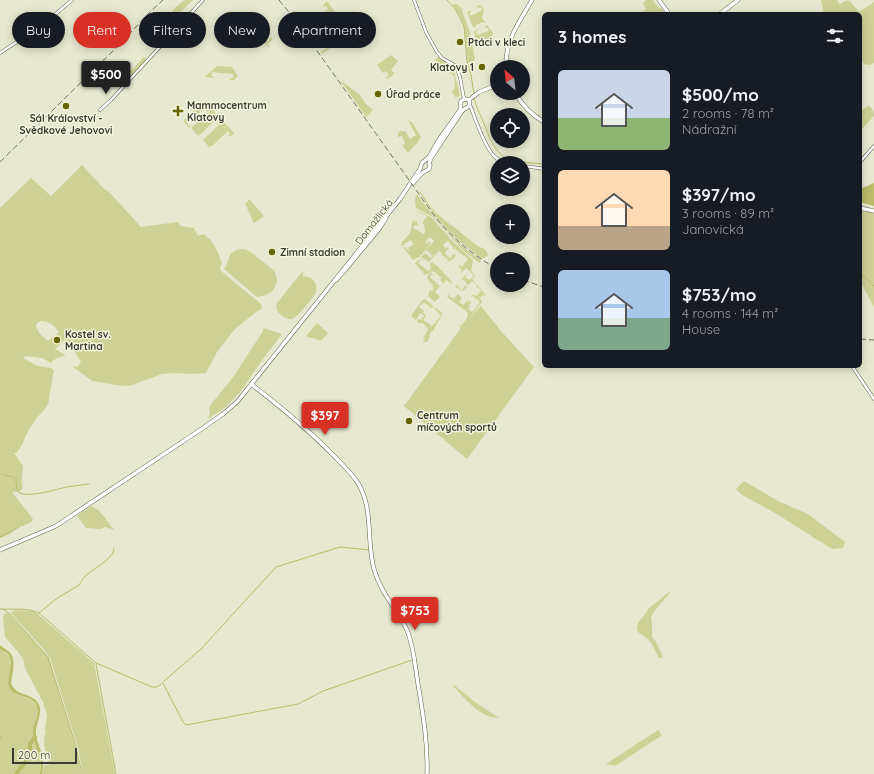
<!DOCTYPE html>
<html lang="en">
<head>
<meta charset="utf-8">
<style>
	:root { --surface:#171b24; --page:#242831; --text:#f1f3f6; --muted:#9ea1a6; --accent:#d93025 }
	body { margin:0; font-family:Quicksand,sans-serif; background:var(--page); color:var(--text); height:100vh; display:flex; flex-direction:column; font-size:15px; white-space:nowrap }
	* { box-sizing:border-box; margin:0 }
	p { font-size:13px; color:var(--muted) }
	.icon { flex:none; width:22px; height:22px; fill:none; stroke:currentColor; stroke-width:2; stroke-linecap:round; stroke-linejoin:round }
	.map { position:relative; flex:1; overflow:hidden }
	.sheet { position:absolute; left:542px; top:12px; width:320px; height:356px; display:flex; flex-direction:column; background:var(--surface); border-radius:6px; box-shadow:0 2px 10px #0003 }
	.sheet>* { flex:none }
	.top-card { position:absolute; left:12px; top:12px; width:380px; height:36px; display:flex; gap:8px }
	.needle { width:26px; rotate:332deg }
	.fabs { position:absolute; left:490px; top:60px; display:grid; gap:8px }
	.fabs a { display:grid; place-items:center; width:40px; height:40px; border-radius:50%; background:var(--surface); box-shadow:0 2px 10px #0003; font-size:20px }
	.scale { position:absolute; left:12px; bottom:10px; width:65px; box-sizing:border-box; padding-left:4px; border:2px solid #393a30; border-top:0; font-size:11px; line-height:14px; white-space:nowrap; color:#393a30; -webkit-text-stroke:3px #f3f5dc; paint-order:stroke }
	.price { position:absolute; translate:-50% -34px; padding:0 9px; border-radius:4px; background:var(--accent); color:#fff; font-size:13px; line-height:26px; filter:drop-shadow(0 1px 2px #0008) }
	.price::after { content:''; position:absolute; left:50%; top:24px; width:12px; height:9px; margin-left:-6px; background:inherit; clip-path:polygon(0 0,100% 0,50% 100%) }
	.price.current { background:#222; color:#fff }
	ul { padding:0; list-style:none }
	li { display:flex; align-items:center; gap:12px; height:100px; padding:0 16px }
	li span { display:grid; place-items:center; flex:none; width:112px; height:80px; border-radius:6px; color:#555 }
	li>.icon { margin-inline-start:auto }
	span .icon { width:48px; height:48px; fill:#fffc; stroke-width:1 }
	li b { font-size:17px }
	h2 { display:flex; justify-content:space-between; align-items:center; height:48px; padding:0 16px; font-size:17px }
	.chip { padding:0 14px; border-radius:18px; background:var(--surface); box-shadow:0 2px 10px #0003; font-size:14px; line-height:36px }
	.chip.current { background:var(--accent); color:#fff }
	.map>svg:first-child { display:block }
	.green { fill:#ced196; fill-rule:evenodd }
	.water { fill:#b9bc69 }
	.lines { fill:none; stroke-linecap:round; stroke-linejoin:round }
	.stream { stroke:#b9bc69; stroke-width:1 }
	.river { stroke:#b9bc69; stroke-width:4 }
	.minor-casing { stroke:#5f604b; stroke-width:3.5 }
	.major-casing { stroke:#5f604b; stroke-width:4.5 }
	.minor { stroke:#fff; stroke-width:2.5 }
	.major { stroke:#fff; stroke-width:3.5 }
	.rail { stroke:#737465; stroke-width:1; stroke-dasharray:6 3; stroke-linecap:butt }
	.poi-dot { fill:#660; stroke:#f3f5dc; stroke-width:1.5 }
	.labels { text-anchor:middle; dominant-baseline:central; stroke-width:3; stroke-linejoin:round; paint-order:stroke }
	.poi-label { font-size:10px; font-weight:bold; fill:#393a30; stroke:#f3f5dc; text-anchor:start }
	.street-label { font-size:10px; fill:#393a30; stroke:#f3f5dc }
</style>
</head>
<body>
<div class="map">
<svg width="874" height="774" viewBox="0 0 874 774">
	<rect width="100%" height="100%" fill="#e6e8cf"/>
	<path class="green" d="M185,0H193L174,18L171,20L166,24L164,23C171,19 168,18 172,12C175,7 180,3 185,0Z
		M646,0H653L659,8H661L666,14H645L643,11L646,9L643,3Z
		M821,0H837L840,4C844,1 846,0 850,1L859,12L874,2V63L870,65L864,64L860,57V14H824Z
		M327,1L335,12L334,13L335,15L322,23L315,13H316L319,16L328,9L326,6L324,7L323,5Z
		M458,3L463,10L462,11L470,32L475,59L474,61L467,63C468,56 467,50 466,44C465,29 463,17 453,5L455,4H457L462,10Z
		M480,5L484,9L482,18L486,23L483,22L476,25L475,27H473L467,12L470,10L471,12L469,13L470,16L481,11L482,10L481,7L478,8L477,6Z
		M316,16L336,44L322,54L321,52L327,48L326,46L327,45L311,22Z
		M251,17L253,20L247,27L250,29L251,28L267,42L271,37L273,39L271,41V42H270L267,44L269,46L268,47L259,37L241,35L236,27Z
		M487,25L493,33L490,43L481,45L480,46L478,47L476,44L474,31L478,29V30L476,32L477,35L488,31L489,30L488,28H486L485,26Z
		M391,55L398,61L391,70L394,73L391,77H390L387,79L386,78L389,75L386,71L383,73L377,65Z
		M144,57L147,60L122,85L115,79L123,71L125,74L131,69L132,70Z
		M438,57L453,68L460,95L456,98L452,92L455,87L454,76C448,70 440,67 435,60Z
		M217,66L232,67L238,76L234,80H230V78H233V74L212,72L211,76L214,77V78L205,77Z
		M340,80L359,94L366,104L373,110L366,117Z
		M204,101L211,108L207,112L206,111L207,109L205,107L190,121L188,122L187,124L190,126H191L189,128L184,122V120Z
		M868,106C873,107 874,112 874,116L860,131V112Z
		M212,109L222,120L218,124L217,123L219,121L216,119L201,134H199V136L201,139H203L202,140L191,128Z
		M408,120L412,122L421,137L417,143L408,153L402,145L405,144L402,136L398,137V133L401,130L402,132L405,131L410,139L416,135L415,133Z
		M223,121L234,133L230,137L228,135L230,134L228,131L212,146H210V148L203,140Z
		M82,165L102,187L110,193L141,227L178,222L180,226L194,228L198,236L204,234C215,243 217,250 222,263L220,268L221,271L261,304L262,309L256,312L235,329L217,352L206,373L191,374L174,373L162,374L132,385L123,386L92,381L72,366L78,367L81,362L73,348L65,340L55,349L65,355V356C59,356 55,359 51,363L42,358L26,356L23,358L38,366L51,368L54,370L49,397C50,406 41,412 36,419C33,423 30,428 27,433C24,439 22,448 16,453H14L23,466C23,473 20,481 23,488C20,493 17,491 12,492L15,496L33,519L31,522L25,525L17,528L10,534L0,538V475L4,476V475L0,473V208L31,178L51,196ZM41,321C50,322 54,325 59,332L48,341C42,336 38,333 36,326L37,323Z
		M419,192H421L430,206L436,213L479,247L485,249L488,255L482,259L463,244L449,232L436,217Z
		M417,194C423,202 429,211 436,219C449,235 464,249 481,260L479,263L463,250L433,217L416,208L415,198Z
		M247,199L250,200L263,215V217L254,223L247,208V207L245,203L248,202Z
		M416,211H418L431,217L449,237V238L473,260L471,271L475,275L472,279L483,292L486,295L485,296L483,295L479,298L482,302L469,318L481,306L501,331L534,367L467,459L404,406L461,328L458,325L461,326C464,322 470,317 467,312L447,297L450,293L449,296L454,299L458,294L462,299L459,302L463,305L467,301L469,302L468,300L471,302L472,301L470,304H469L470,306L468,309L472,312L478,305L480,302L477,299L475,300L476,299L473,296L471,297L473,294L476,296L481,291L479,288L476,287L477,285L472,281L463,291L455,287L458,284H459L457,286L462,290L465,286H467L468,285L466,283V282L463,279L461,280L466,274L467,275L465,277L470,280L474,275L466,268L462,272L460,273L462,270L458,266L459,265L462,267L468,259L466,257L465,258L466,257L464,255L463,256L462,255V254L461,253L460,254L459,253V252L458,250L457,251L456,250V249L455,248L454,249L453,248V247L451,245H450V243L447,241L443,245L446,248L448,247L449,248L445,253L447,255L446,256L447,257L448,256L450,258L454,254L456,256L452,260L451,259H450L451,261L450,262L447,260L448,259L442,255H441L442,253L439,251L434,256L439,250L429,262L421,257L425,253L431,258L433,256L426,250L434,241L430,237L425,242L427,244L429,241L431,243C426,250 420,258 413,260L403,247H405L408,251L409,250L408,248L414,244L410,240L402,246L401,245L402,242L410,233L413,220L417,222L418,226L415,225L413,228L424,234L425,232L424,224L422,223L427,216Z
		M860,211L874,213V307L860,281Z
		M243,249C251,251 256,256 262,261C266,264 270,267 274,271C279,278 277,289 269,293C266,296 261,296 257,297L224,269C231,260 226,250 243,249Z
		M420,259L424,260L423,261L421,259L418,263L427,270L429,271L431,268L430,264L432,262C440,268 446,275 452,282L450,285L451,283L446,280L444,282L445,283L444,284L440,280L442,278L433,271L425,275L415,263L417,261Z
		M302,272L304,273L302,276C306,276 310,277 313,280C322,290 311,299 305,307C302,310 298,316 294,318C289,321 284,318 280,314C276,311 276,307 277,303Z
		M431,273L435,275V276L432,274L430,277L440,286L435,292L440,297L435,302L429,297L428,295L430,290L432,291L434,288L432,287L433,285L427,278L428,275Z
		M425,299L432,305L433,308H431L424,302L419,307L424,311L423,313L426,315L423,320L432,326L435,323H436L437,322L435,321L438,320L441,315L434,309L436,308L441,312L442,315L433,331H432L429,335L430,336L427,342H425L423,341L425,339L423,338L428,330L427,329L428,328L426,327L425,328L426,326L421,322L420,324L417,321L418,319L421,320L424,316L420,313L416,320L411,316L422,301Z
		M317,323L328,333L321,341L306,336Z
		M263,328L282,334L260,363L241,391L226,407L208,419L210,413L209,407L234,376L263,331Z
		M744,481L778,501L808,514L845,542L843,548L832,549L775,513L742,495L736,489Z
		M91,506C103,511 106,522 115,530L105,527L100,529L88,528H86L77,516Z
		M669,592L670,593L669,594L655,610L651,617L652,623V637L656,642L663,657L659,658L653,646L649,640L638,632L637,628L638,623L646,613L648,609Z
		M15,610L34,611L94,663L115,774H83L78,748L50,658L46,652L11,613V612Z
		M6,613L10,615L48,657L76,748L81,774H42L44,765H49C47,755 41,741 46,732L45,730L47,715L43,702L25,668L23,658L5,637L3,617L4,614Z
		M0,649C2,651 6,653 8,655C13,660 9,676 8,683L17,694L31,700L37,706V713L33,733L39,755L41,765L40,774H0Z
		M454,685L475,702L499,718C480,718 465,699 454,687Z
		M658,730L662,735L615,766L606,764Z"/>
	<path class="water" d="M874,183V206L860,202V189Z
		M0,645C3,648 8,650 11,654C16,661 12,675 11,683C16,697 31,692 38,703C44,712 35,724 36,734C36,738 38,742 39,746C43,756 44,763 42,774H40C40,771 41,768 41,765C41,754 34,744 33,734C32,725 42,712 35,703C27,693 12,699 8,683L11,662L10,658L8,654L0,649Z"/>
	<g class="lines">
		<path class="stream" d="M447,0L456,10L464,26L467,62L471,75L474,94
			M474,97C475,106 480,113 483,121C489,136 494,154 511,161L544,164
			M860,213L861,211
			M860,274L864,276L874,286
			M0,474L13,477
			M16,478C16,483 16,490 20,493C28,498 57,489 67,487C74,486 82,485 89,484
			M0,537L19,527
			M0,609C13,610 27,607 39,613L96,663L152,687H157L161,684
			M3,609L10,614L48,657L75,743L82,774
			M39,613L56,599L79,585L85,576L107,560L113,553L114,548
			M96,664L116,774
			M163,682L201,649L276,567L340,547L369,550
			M163,683L183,722L186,725L298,704L323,691L412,660
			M0,736L2,740"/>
		<path class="river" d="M16,774L30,756V744L35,737"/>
		<g class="minor-casing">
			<path id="minor" d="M414,0L426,32L437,52L442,58L456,66L460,77L464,99
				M0,53L44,24L72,0
				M470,105C475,118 484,146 494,156C497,159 501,161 504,163
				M100,110L111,100L203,0
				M860,162L874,146
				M523,166L539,168L544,169
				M852,366L874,399"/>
		</g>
		<g class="major-casing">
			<path id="major" d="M659,0L669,14
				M720,14L738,0
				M506,67C505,40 519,23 532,0
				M515,93C522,105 532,115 544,122
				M469,100L479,92L497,85
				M413,183L422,173L429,169L430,165L429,163L431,158L462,111C465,108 472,107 469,100
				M860,208L874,211
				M336,280L345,270L379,229L386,218
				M251,384C281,407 310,431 336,458C344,466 352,474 358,483C374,510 366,540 374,569C380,592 397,609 407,630C414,647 415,666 418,684C423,714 428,743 427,774
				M0,550L56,526L203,428L223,414L237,402L400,199L420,169L422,163L429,157L438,141L460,110L461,101L465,99L469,100"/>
		</g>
		<use href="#minor" class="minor"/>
		<use href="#major" class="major"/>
		<path class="rail" d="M279,0L293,17L436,218C453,239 473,255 497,269
			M164,17H165
			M0,162L117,47L152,10L163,0
			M523,280L544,287
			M860,339L874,340"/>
	</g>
	<g class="poi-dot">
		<circle cx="460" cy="42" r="4"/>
		<circle cx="482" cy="67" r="4"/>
		<circle cx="378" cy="94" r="4"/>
		<circle cx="66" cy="106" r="4"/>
		<path d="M176 105h4v4h4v4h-4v4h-4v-4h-4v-4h4z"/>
		<circle cx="272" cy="252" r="4"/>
		<circle cx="57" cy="340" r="4"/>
		<circle cx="409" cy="421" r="4"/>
	</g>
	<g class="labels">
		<g class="poi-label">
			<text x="468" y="42">Ptáci v kleci</text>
			<text x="474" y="67" text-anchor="end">Klatovy 1</text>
			<text x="386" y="94">Úřad práce</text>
			<text x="187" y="105">Mammocentrum<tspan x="187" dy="12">Klatovy</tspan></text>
			<text x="66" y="118" text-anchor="middle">Sál Království -<tspan x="66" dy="12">Svědkové Jehovovi</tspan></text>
			<text x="280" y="252">Zimní stadion</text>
			<text x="65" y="334">Kostel sv.<tspan x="65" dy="12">Martina</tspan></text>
			<text x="417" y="415">Centrum<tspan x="417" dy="12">míčových sportů</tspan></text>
		</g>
		<g class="street-label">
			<text transform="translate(374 222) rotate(-52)">Domažlická</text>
		</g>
	</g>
</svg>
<div class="fabs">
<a><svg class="needle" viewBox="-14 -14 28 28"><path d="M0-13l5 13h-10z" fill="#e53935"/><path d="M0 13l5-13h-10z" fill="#9ea1a6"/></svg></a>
<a><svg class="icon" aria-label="locate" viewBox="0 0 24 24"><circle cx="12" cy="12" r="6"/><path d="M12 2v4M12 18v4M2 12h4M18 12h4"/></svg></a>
<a><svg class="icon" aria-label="layers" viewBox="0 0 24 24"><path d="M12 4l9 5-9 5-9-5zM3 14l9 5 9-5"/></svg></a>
<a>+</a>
<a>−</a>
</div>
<div class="scale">200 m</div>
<b class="price current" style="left:106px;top:95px">$500</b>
<b class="price" style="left:325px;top:436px">$397</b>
<b class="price" style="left:415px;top:631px">$753</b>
<div class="top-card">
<a class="chip">Buy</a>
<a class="chip current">Rent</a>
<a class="chip">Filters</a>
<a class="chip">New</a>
<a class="chip">Apartment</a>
</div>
<section class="sheet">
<h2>3 homes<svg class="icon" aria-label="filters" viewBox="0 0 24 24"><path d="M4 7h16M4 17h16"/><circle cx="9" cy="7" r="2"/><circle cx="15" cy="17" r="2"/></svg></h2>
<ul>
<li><span style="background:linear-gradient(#c9d6e8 60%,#8fb573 0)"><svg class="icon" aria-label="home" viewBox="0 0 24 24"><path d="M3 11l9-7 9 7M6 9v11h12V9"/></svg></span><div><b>$500/mo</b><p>2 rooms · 78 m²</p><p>Nádražní</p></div></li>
<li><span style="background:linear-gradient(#ffd9b3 70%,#b9a48a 0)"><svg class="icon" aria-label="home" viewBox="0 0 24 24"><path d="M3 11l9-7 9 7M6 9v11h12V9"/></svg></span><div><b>$397/mo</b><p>3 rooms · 89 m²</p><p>Janovická</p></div></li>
<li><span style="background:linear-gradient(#a9c7e8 60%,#7fa58c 0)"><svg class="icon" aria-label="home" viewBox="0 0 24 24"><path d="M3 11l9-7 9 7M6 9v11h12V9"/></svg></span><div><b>$753/mo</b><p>4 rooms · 144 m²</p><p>House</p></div></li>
</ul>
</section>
</div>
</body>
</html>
